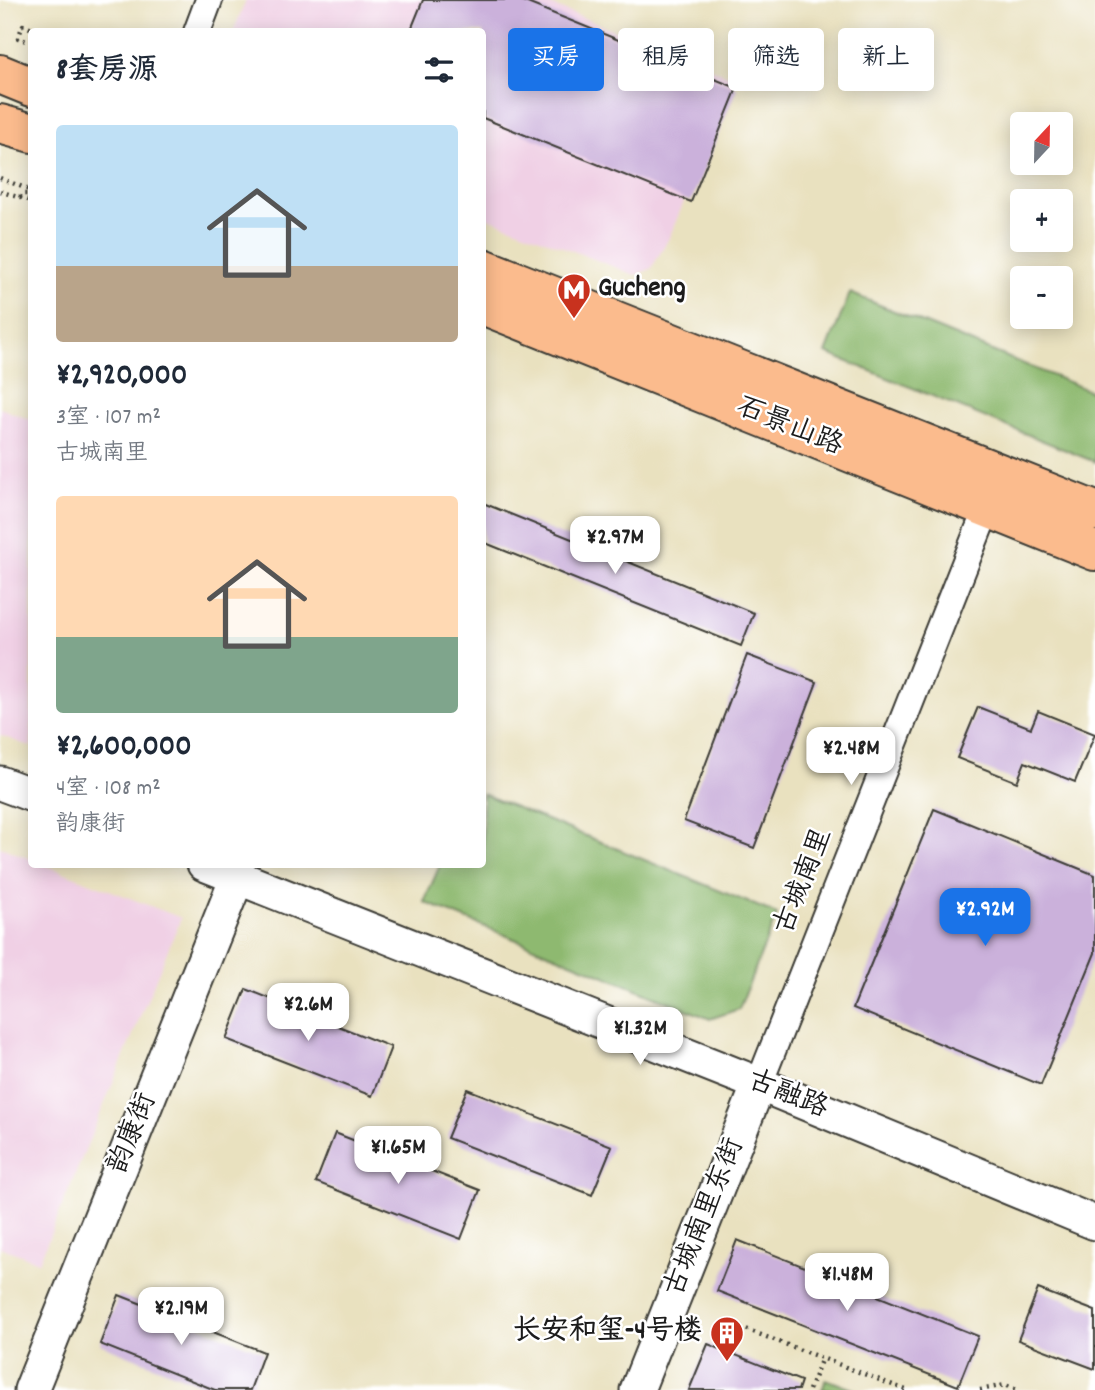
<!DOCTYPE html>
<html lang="zh">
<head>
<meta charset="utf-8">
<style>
	:root { --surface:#fff; --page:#f6f6f7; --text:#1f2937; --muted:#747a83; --accent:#1a73e8 }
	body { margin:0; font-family:Dekko,"LXGW WenKai TC",sans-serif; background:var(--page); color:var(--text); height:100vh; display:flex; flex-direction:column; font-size:26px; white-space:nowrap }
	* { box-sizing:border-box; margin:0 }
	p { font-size:23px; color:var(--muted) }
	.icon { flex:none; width:38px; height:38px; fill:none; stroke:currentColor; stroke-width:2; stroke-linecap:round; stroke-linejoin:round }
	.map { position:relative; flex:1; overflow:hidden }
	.panel { position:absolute; left:28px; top:28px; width:458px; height:840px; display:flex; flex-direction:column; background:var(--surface); border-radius:7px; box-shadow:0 4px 18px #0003 }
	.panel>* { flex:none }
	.banner { position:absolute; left:508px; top:28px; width:481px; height:63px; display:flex; gap:14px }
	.needle { width:46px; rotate:22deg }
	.fabs { position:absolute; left:1010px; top:112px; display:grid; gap:14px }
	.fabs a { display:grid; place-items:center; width:63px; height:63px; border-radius:7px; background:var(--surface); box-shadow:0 4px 18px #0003; font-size:35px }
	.price { position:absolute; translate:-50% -60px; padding:0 16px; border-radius:14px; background:#fff; color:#222; font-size:23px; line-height:46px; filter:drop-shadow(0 2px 4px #0008) }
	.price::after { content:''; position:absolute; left:50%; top:42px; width:21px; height:16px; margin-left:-10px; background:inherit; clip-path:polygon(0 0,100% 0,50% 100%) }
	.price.current { background:var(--accent); color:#fff }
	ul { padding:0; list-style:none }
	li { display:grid; align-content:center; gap:14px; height:371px; padding:0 28px }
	li span { display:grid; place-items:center; height:217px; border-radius:7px; color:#555 }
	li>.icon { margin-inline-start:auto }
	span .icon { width:126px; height:126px; fill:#fffc; stroke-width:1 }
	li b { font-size:30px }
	h2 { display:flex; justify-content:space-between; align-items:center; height:84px; padding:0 28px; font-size:30px }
	.pill { padding:0 24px; border-radius:7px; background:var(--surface); box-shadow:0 4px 18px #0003; font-size:24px; line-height:63px }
	.pill.current { background:var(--accent); color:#fff }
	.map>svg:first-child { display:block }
	.built { fill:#f0d0e5 }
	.forest { fill:#8eb970; stroke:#556a46; stroke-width:2 }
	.building { fill:#cbb1db }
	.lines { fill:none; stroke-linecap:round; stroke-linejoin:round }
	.minor-casing { stroke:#3b3a34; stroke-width:30 }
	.tertiary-casing { stroke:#3b3a34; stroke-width:37 }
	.primary-casing { stroke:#3b3a34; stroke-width:42 }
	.path { stroke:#3b3a34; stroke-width:4.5; stroke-dasharray:2 5; stroke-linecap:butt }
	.minor { stroke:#fff; stroke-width:26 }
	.tertiary { stroke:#fff; stroke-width:33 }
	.primary { stroke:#fbbb8d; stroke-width:38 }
	.labels { text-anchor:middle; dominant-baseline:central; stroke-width:5; stroke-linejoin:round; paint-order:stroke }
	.poi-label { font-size:28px; font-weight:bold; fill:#1c1c1c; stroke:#fff; text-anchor:start }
	.street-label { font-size:28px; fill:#1c1c1c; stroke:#fff }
</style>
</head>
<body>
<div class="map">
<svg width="1095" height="1390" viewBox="0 0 1095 1390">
	<rect width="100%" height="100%" fill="#fff"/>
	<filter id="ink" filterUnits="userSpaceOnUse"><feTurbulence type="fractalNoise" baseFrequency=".0143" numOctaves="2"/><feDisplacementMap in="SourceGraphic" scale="14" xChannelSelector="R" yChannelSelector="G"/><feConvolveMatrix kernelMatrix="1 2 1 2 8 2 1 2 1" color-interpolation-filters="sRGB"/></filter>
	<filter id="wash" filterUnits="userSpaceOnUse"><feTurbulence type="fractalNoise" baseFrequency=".00686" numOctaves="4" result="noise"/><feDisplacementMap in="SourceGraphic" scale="28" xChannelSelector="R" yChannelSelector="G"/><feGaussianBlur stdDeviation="1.57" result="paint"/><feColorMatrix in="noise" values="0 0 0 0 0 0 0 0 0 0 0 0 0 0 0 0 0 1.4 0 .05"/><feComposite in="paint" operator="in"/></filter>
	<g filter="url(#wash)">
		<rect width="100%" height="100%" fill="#e9e1bf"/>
		<path class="built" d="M246,0H538L735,78L669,238L651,269L635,275L483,216V32H233Z
			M0,408L31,420V747L0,735Z
			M0,847L31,859L32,864L45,865L181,918L39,1262L0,1247Z"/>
		<path class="forest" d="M850,293L1095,393V462L826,353Z
			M483,794L777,914L739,1009L710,1019L424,902L440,865L483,864Z
			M826,1379L855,1390H822Z"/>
		<g id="blocks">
			<path class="building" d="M423,0H520L737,88L691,202L483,118V32H410Z
				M483,503L754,613L741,646L483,542Z
				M747,655L817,682L754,848L684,821Z
				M978,707L1031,728L1038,711L1095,734L1075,782L1025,762L1017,782L957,758Z
				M934,809L1095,875V953L1041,1085L853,1008Z
				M246,989L391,1047L372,1096L226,1039Z
				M467,1089L612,1146L592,1195L447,1138Z
				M335,1133L480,1190L461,1239L316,1182Z
				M737,1240L978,1336L958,1386L717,1291Z
				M1038,1289L1095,1311V1369L1018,1340Z
				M119,1295L264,1352L250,1390H215L100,1344Z
				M708,1344L801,1381L798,1390H689Z"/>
		</g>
	</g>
	<g filter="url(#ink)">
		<use href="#blocks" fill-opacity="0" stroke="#3b3a34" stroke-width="2"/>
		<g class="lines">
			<g class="minor-casing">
				<path id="minor" d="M197,32L209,0
					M759,1084L987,508"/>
			</g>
			<g class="tertiary-casing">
				<path id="tertiary" d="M0,783L32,795
					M204,864L759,1084L1095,1223
					M31,1390L237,878
					M637,1390L759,1084"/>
			</g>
			<g class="primary-casing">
				<path id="primary" d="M0,74L32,87
					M0,124L32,133
					M483,268L1095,511
					M483,305L1095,551"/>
			</g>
			<path class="path" d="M32,43L18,38L23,25L39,32
				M0,178L32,191
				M0,191L20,198L22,194H32
				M20,197L32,201
				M727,1322L906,1390
				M809,1390L822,1358
				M980,1390L1005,1385L1018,1390"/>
			<use href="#minor" class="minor"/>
			<use href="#tertiary" class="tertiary"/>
			<use href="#primary" class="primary"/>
		</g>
	</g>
	<defs>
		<g id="metro-pin" transform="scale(1.75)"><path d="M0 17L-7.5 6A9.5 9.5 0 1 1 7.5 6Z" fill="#c8321e" stroke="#fff"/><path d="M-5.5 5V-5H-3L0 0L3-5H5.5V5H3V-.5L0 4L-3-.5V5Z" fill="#fff"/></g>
		<g id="building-pin" transform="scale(1.75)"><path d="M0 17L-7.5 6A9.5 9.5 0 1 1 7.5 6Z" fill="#c8321e" stroke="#fff"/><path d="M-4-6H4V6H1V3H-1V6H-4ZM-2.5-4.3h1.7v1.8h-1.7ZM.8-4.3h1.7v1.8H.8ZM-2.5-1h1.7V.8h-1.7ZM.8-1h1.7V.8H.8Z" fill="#fff"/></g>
	</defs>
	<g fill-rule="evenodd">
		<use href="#metro-pin" x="574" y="290"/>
		<use href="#building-pin" x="727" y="1333"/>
	</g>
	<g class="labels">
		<g class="poi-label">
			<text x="598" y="290">Gucheng</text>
			<text x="702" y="1333" text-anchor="end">长安和玺-4号楼</text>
		</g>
		<g class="street-label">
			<text transform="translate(789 428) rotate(22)">石景山路</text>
			<text transform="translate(805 882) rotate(-68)">古城南里</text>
			<text transform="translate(787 1096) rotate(22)">古融路</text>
			<text transform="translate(134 1134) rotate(-68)">韵康街</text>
			<text transform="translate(706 1218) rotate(-68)">古城南里东街</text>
		</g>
	</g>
</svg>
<div class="fabs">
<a><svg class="needle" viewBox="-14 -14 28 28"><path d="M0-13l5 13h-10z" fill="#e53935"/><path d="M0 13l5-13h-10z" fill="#747a83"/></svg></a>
<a>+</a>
<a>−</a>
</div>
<b class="price" style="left:615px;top:576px">¥2.97M</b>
<b class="price" style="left:851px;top:787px">¥2.48M</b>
<b class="price current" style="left:985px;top:948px">¥2.92M</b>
<b class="price" style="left:308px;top:1043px">¥2.6M</b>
<b class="price" style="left:640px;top:1067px">¥1.32M</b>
<b class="price" style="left:398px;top:1186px">¥1.65M</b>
<b class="price" style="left:847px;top:1313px">¥1.48M</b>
<b class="price" style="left:181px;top:1347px">¥2.19M</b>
<div class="banner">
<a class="pill current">买房</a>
<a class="pill">租房</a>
<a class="pill">筛选</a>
<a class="pill">新上</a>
</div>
<section class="panel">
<h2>8套房源<svg class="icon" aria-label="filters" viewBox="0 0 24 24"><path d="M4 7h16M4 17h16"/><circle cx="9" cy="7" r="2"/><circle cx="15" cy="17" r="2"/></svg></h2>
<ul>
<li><span style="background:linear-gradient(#bfe0f5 65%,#b9a48a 0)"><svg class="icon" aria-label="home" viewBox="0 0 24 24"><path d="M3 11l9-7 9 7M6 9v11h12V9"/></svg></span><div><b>¥2,920,000</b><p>3室 · 107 m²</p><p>古城南里</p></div></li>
<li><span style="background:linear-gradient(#ffd9b3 65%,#7fa58c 0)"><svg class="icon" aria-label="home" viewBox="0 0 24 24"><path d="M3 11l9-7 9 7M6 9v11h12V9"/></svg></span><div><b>¥2,600,000</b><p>4室 · 108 m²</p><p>韵康街</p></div></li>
</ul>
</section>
</div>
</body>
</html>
